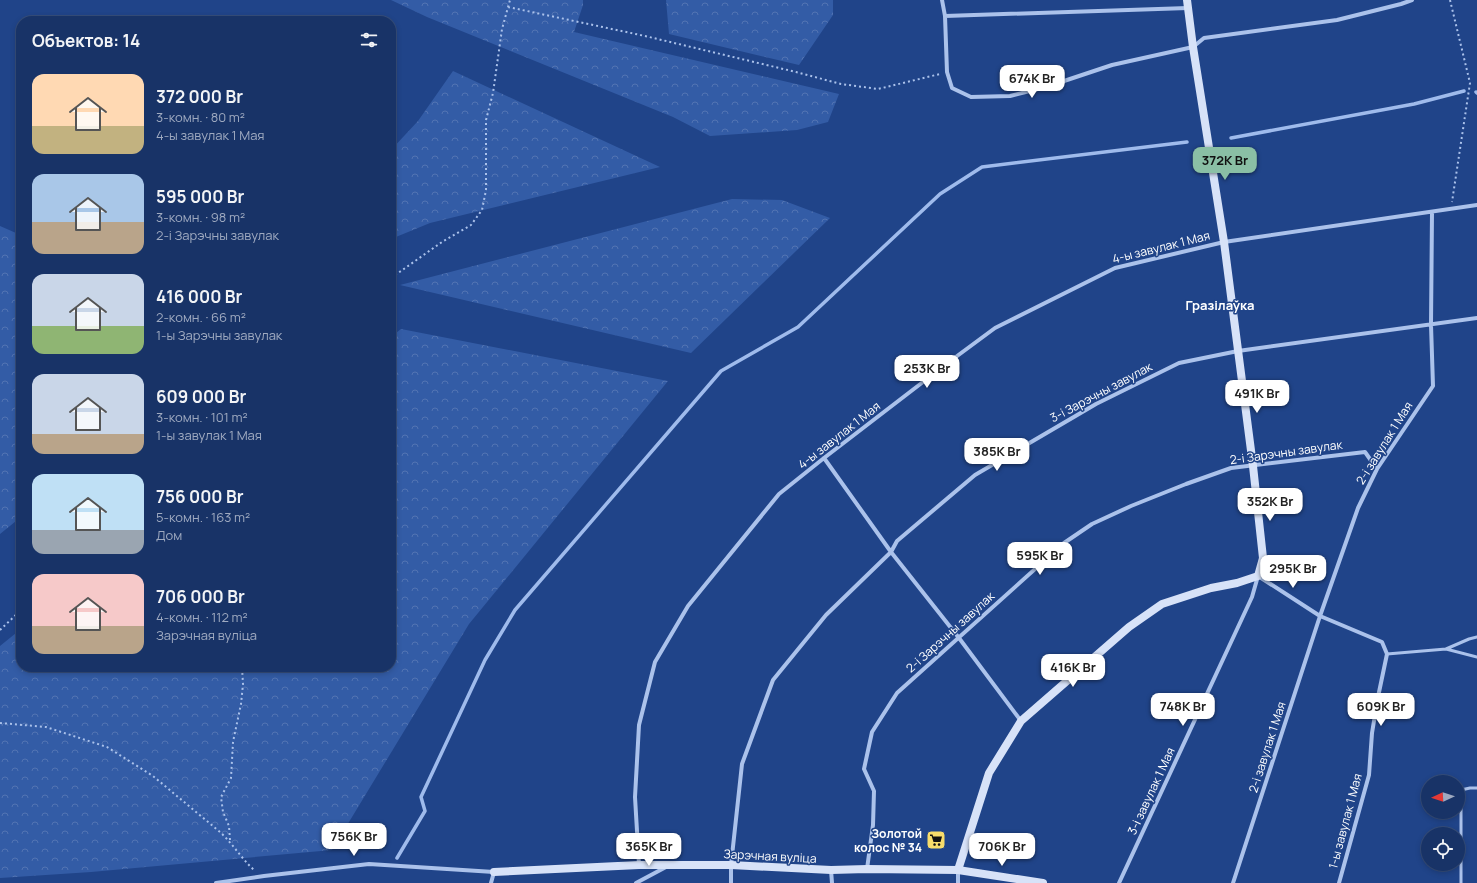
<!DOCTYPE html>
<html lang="ru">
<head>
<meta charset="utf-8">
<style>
	:root { --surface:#183367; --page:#253f70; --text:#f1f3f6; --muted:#9faac0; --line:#364e7b; --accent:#8abfa5 }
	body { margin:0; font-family:Manrope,sans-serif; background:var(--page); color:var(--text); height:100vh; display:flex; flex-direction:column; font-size:15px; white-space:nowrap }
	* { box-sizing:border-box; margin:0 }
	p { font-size:13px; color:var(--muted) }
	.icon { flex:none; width:22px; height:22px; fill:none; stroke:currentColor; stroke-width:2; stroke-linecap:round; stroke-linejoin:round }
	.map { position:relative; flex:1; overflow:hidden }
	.details { position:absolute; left:16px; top:16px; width:380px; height:656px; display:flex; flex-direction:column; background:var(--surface); border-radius:16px; box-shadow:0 2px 6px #0003,0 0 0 1px var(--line) }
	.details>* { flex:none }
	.needle { width:26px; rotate:267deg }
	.tools { position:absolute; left:1421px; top:775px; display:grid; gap:8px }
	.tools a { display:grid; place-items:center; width:44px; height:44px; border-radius:50%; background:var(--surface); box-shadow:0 2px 6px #0003,0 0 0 1px var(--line); font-size:20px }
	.price { position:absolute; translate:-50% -34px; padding:0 9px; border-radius:8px; background:#fff; color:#222; font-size:13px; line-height:26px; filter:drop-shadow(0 1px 2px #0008) }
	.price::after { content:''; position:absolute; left:50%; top:24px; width:12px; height:9px; margin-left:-6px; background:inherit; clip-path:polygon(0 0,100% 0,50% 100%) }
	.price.on { background:var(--accent); color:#111 }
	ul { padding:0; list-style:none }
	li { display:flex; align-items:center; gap:12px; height:100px; padding:0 16px }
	li span { display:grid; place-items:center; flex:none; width:112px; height:80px; border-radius:12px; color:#555 }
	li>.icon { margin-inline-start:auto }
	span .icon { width:48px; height:48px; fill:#fffc; stroke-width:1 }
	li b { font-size:17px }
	h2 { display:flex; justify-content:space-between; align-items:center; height:48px; padding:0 16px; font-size:17px }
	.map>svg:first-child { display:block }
	.forest { fill:url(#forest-crowns) }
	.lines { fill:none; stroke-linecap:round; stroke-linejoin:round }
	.stream { stroke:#9fbbec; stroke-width:3.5 }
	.path { stroke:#abc2eb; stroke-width:2; stroke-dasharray:2 3; stroke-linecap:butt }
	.lane { stroke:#abc2eb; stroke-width:3 }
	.street { stroke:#abc2eb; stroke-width:4 }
	.secondary { stroke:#d7e2f8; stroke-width:8 }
	.labels { text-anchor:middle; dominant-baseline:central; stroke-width:3; stroke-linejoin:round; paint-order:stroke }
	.street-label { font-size:12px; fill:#fff; stroke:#204489 }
	.poi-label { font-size:12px; font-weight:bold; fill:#fff; stroke:#204489; text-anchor:end }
	.neighbourhood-label { font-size:13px; font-weight:bold; fill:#fff; stroke:#204489 }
</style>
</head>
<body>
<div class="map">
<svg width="1477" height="883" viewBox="0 0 1477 883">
	<defs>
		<pattern id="forest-crowns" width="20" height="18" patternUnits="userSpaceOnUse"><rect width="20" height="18" fill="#335ca6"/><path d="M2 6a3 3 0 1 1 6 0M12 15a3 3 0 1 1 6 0" fill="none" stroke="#5274b3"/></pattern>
	</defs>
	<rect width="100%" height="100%" fill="#204489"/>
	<path class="forest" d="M391,0H583V5L574,32L839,94L828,122L797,130L710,136L673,117L427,17Z
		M666,0H833V15L799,65L669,34Z
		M453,71L660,167L430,223L391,239V150L418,121Z
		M732,199L782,200L830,218L691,353L400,285Z
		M0,226L16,233L21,242V517L0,534Z
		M401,329L668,381L469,624L332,850L91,872L0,878V646L21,629V667H391V337Z"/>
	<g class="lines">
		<path class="stream" d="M1476,92L1477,93
			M1231,138L1414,104L1464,91
			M397,858L425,811L421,797L485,660L515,610L721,371L798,327L940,194L982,167L1187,142"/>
		<path class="path" d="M1450,0L1470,83L1452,202
			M508,7L645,36L796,72L841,84L878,89L940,74
			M391,278L442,242L471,225L482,210L486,190V120L493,93L502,29L510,0
			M0,630L21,610
			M0,723L46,727L107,747L153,776L220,832C233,844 241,858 254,870
			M230,840L229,826L223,812L221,797L231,778L233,742L241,704L243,684L242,667"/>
		<path class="lane" d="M1446,649L1469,639L1477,637
			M1387,654L1446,649L1477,657
			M1461,883V790L1470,788H1477"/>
		<path class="street" d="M942,0L945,16L947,72L952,88L971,97L1010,96L1046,87L1112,65L1193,47L1204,38L1337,20L1401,4L1412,0
			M945,16L1188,8
			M824,458L891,552L959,638L1021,721
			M639,865L635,797L639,725L655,662L688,606L779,494L824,458L949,362L995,328L1115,268L1224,242L1477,205
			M867,869L873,825L874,791L864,769L872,732L897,693L1064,543L1092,524L1131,506L1186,484L1231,468L1365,452L1377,469
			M831,870L832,883
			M216,883L264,876L369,864L494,872L491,883
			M636,883L666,867
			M731,883V865L742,764L773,680L826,615L891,552L897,541L975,475L1096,404L1179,363L1238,351L1477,318
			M958,883V870
			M1119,883L1252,597L1258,576L1320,616L1382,642L1387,654L1378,697L1372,733L1369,775L1339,883
			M1233,883L1320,616L1358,508L1377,469L1433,386L1431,325L1432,212"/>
		<path class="secondary" d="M958,870L989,773L1021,721L1129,627L1162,604L1211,588L1237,583L1258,576L1263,558L1253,466L1224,242L1193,47L1187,0
			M494,872L639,865H731L831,870L867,869L958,870L1043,883"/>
	</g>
	<defs>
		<g id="supermarket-square" transform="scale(1)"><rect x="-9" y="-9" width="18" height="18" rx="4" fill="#f8dd6b" stroke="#204489"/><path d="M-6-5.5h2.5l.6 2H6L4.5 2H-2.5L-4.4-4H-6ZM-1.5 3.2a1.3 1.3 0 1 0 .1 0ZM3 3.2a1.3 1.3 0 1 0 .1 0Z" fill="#111"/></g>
	</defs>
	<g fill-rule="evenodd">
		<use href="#supermarket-square" x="936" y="840"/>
	</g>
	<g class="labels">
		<g class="street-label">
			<text transform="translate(1161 247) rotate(-14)">4-ы завулак 1 Мая</text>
			<text transform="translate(1101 392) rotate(-28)">3-і Зарэчны завулак</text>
			<text transform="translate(839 435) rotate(-38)">4-ы завулак 1 Мая</text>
			<text transform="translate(1384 443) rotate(-58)">2-і завулак 1 Мая</text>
			<text transform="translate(1286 452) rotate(-8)">2-і Зарэчны завулак</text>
			<text transform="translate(950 632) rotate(-42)">2-і Зарэчны завулак</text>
			<text transform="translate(1267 747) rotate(-72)">2-і завулак 1 Мая</text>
			<text transform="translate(1151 791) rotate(-65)">3-і завулак 1 Мая</text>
			<text transform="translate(1345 821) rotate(-75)">1-ы завулак 1 Мая</text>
			<text transform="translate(770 856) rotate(3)">Зарэчная вуліца</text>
		</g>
		<g class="poi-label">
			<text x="922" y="833">Золотой<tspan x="922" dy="14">колос № 34</tspan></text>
		</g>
		<g class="neighbourhood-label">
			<text x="1220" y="305">Гразілаўка</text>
		</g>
	</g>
</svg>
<div class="tools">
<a><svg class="needle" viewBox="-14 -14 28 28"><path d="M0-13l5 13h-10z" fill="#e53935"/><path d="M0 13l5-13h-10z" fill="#9faac0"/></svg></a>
<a><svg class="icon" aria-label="locate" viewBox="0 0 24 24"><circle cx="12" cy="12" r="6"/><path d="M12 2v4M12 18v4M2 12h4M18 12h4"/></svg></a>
</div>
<b class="price" style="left:1032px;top:99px">674K Br</b>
<b class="price on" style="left:1225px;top:181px">372K Br</b>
<b class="price" style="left:927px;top:389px">253K Br</b>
<b class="price" style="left:1257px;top:414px">491K Br</b>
<b class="price" style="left:997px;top:472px">385K Br</b>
<b class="price" style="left:1270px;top:522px">352K Br</b>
<b class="price" style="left:1040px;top:576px">595K Br</b>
<b class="price" style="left:1293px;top:589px">295K Br</b>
<b class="price" style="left:1073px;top:688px">416K Br</b>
<b class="price" style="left:1183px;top:727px">748K Br</b>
<b class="price" style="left:1381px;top:727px">609K Br</b>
<b class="price" style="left:354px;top:857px">756K Br</b>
<b class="price" style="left:649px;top:867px">365K Br</b>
<b class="price" style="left:1002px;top:867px">706K Br</b>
<section class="details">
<h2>Объектов: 14<svg class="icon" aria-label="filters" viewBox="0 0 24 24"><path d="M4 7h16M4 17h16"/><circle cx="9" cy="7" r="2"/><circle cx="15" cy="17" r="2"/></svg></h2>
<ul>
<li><span style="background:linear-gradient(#ffd9b3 65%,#c2b280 0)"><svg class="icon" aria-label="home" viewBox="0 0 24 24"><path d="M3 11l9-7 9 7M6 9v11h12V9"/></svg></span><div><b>372 000 Br</b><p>3-комн. · 80 m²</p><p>4-ы завулак 1 Мая</p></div></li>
<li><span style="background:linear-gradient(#a9c7e8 60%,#b9a48a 0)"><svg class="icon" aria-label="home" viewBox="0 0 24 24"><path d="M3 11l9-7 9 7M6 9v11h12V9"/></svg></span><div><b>595 000 Br</b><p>3-комн. · 98 m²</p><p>2-і Зарэчны завулак</p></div></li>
<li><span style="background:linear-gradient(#c9d6e8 65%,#8fb573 0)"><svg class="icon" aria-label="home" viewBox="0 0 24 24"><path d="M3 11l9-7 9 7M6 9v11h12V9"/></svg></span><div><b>416 000 Br</b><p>2-комн. · 66 m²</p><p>1-ы Зарэчны завулак</p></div></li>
<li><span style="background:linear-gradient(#c9d6e8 75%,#b9a48a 0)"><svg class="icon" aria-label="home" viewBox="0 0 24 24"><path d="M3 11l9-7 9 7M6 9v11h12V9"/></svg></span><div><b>609 000 Br</b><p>3-комн. · 101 m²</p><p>1-ы завулак 1 Мая</p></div></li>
<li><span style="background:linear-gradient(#bfe0f5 70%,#9aa5b1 0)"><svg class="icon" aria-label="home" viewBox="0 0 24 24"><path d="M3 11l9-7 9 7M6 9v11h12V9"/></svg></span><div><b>756 000 Br</b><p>5-комн. · 163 m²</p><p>Дом</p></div></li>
<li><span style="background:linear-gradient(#f6c9c9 65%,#b9a48a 0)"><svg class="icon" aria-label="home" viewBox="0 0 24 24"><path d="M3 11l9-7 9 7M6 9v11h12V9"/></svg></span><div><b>706 000 Br</b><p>4-комн. · 112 m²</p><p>Зарэчная вуліца</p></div></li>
</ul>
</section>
</div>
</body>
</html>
